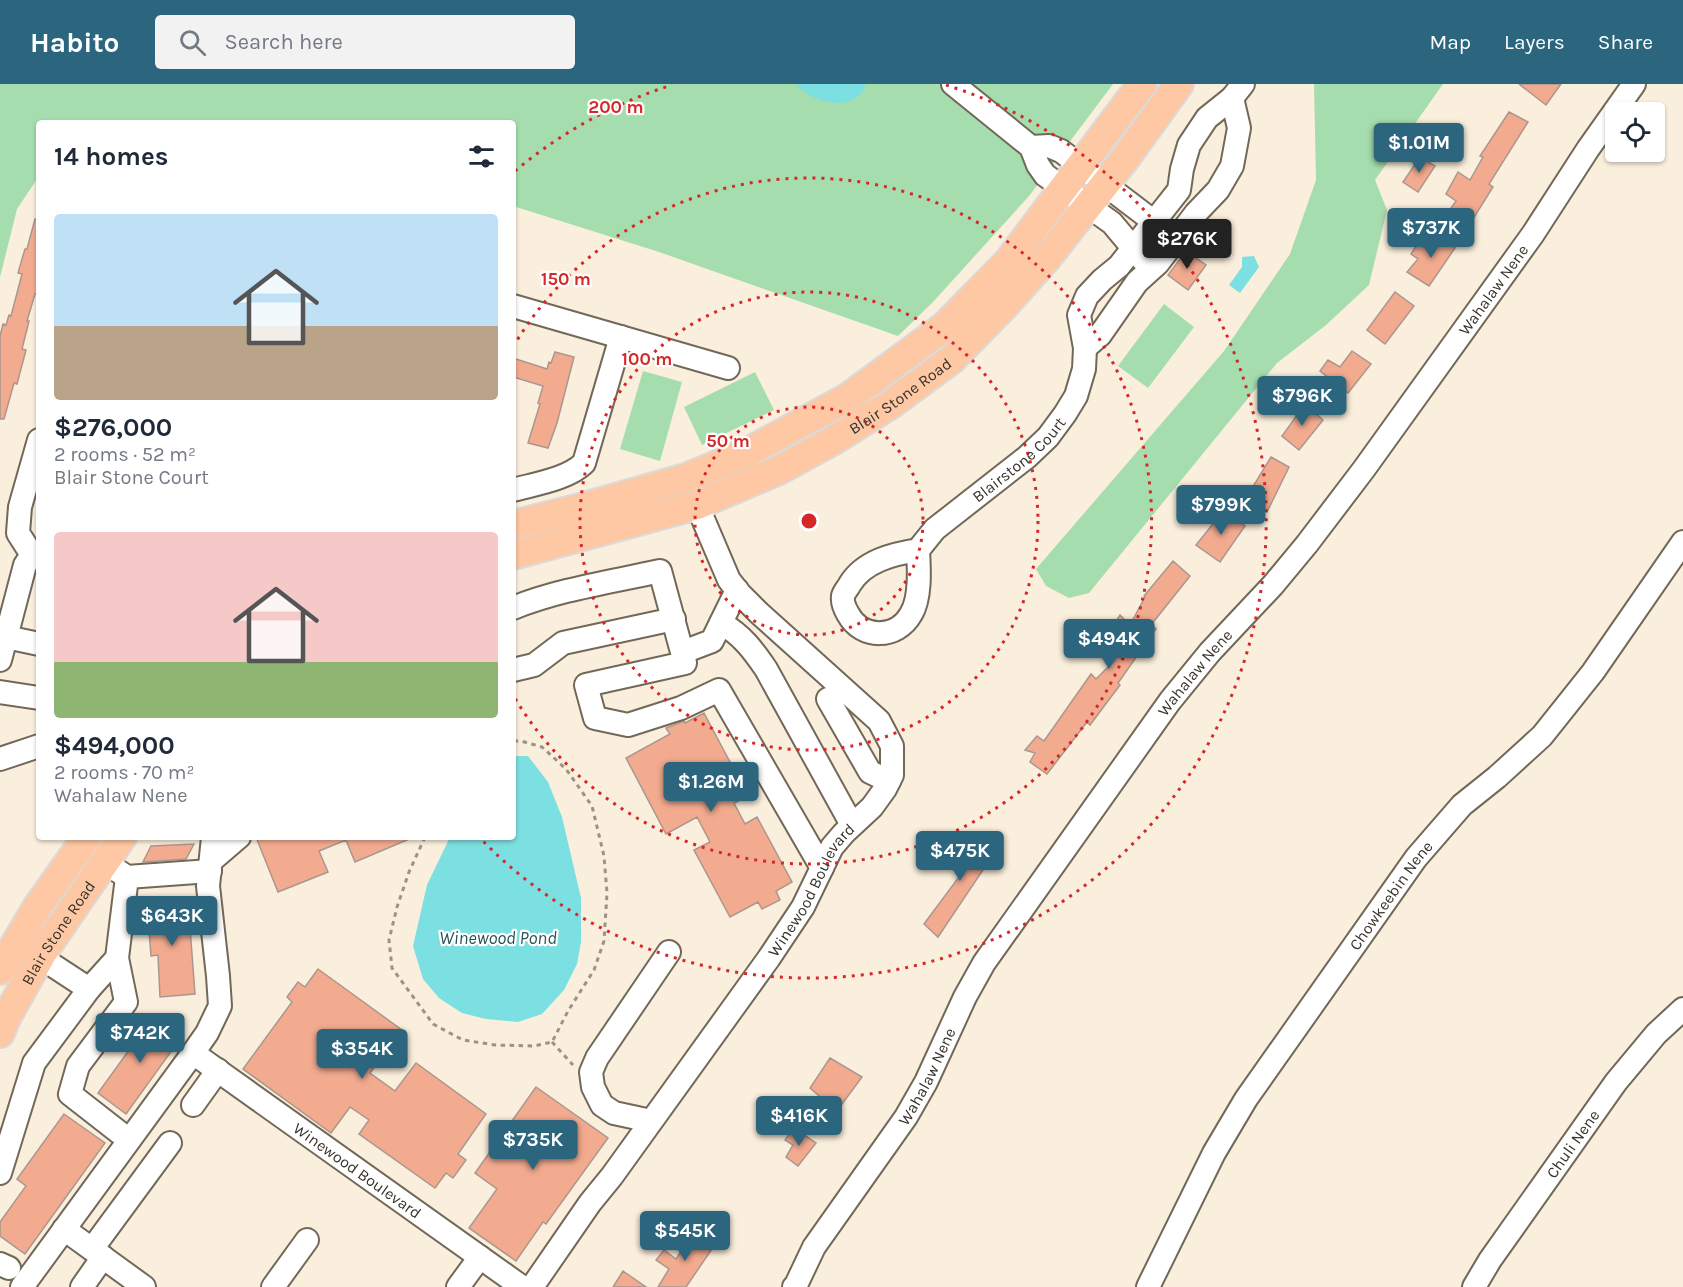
<!DOCTYPE html>
<html lang="en">
<head>
<meta charset="utf-8">
<style>
	:root { --surface:#fff; --page:#f2f2f3; --text:#1f2937; --muted:#747a83; --accent:#2b667e }
	body { margin:0; font-family:Karla,sans-serif; background:var(--page); color:var(--text); height:100vh; display:flex; flex-direction:column; font-size:22px; white-space:nowrap }
	* { box-sizing:border-box; margin:0 }
	p { font-size:20px; color:var(--muted) }
	.icon { flex:none; width:33px; height:33px; fill:none; stroke:currentColor; stroke-width:2; stroke-linecap:round; stroke-linejoin:round }
	.map { position:relative; flex:1; overflow:hidden }
	.drawer { position:absolute; left:36px; top:36px; width:480px; height:720px; display:flex; flex-direction:column; background:var(--surface); border-radius:6px; box-shadow:0 2px 4px #0004 }
	.drawer>* { flex:none }
	.tools { position:absolute; left:1605px; top:18px; display:grid; gap:12px }
	.tools a { display:grid; place-items:center; width:60px; height:60px; border-radius:6px; background:var(--surface); box-shadow:0 2px 4px #0004; font-size:30px }
	.price { position:absolute; translate:-50% -51px; padding:0 14px; border-radius:6px; background:var(--accent); color:#fff; font-size:20px; line-height:39px; filter:drop-shadow(0 2px 3px #0008) }
	.price::after { content:''; position:absolute; left:50%; top:36px; width:18px; height:14px; margin-left:-9px; background:inherit; clip-path:polygon(0 0,100% 0,50% 100%) }
	.price.on { background:#222; color:#fff }
	ul { padding:0; list-style:none }
	li { display:grid; align-content:center; gap:12px; height:318px; padding:0 18px }
	li span { display:grid; place-items:center; height:186px; border-radius:6px; color:#555 }
	li>.icon { margin-inline-start:auto }
	span .icon { width:108px; height:108px; fill:#fffc; stroke-width:1 }
	li b { font-size:26px }
	h2 { display:flex; justify-content:space-between; align-items:center; height:72px; padding:0 18px; font-size:26px }
	header { display:flex; align-items:center; gap:36px; box-sizing:border-box; height:84px; padding:0 30px; background:var(--accent); color:#fff }
	header strong { font-size:28px }
	nav { display:flex; gap:33px; margin-inline-start:auto; font-size:21px }
	.search { width:420px; height:54px; background:var(--page); display:flex; align-items:center; gap:15px; box-sizing:border-box; padding:0 21px; border-radius:6px; color:var(--muted); font-size:22px }
	.map>svg:first-child { display:block }
	.green { fill:#a6ddae }
	.water { fill:#7cdfe1 }
	.building { fill:#f3ab90; stroke:#ab968e; stroke-width:1.5 }
	.lines { fill:none; stroke-linecap:round; stroke-linejoin:round }
	.minor-casing { stroke:#726858; stroke-width:26 }
	.major-casing { stroke:#dbdad9; stroke-width:32 }
	.path { stroke:#9c9387; stroke-width:3; stroke-dasharray:4.5 4.5; stroke-linecap:butt }
	.minor { stroke:#fff; stroke-width:22 }
	.major { stroke:#fdc8a3; stroke-width:28 }
	.ring { fill:none; stroke:#d62828; stroke-width:3; stroke-dasharray:3 6 }
	.labels { text-anchor:middle; dominant-baseline:central; stroke-width:4.5; stroke-linejoin:round; paint-order:stroke }
	.street-label { font-size:16px; fill:#38332c; stroke:#fff }
	.water-label { font-size:18px; font-style:italic; fill:#275455; stroke:#fff }
	.centre { fill:#d62828; stroke:#fff; stroke-width:3 }
	.ring-label { font-size:18px; text-anchor:middle; font-weight:bold; fill:#d62828; stroke:#fff; stroke-width:4.5; stroke-linejoin:round; paint-order:stroke }
</style>
</head>
<body>
<header>
<strong>Habito</strong>
<div class="search"><svg class="icon" aria-label="search" viewBox="0 0 24 24"><circle cx="10" cy="10" r="6"/><path d="M15 15l6 6"/></svg>Search here</div>
<nav><a>Map</a><a>Layers</a><a>Share</a></nav>
</header>
<div class="map">
<svg width="1683" height="1203" viewBox="0 0 1683 1203">
	<rect width="100%" height="100%" fill="#faeedc"/>
	<path class="green" d="M0,0H1113L1029,112L933,218L898,252L659,168L513,122V39H39V92L17,125L0,193Z
		M1314,0H1443L1375,96L1387,126L1369,201L1326,241L1277,279L1089,509L1069,514L1046,502L1036,485L1224,267L1290,170L1316,96Z
		M1164,220L1194,243L1148,304L1118,282Z
		M643,287L682,298L660,377L620,365Z
		M755,288L774,326L702,361L684,323Z"/>
	<path class="water" d="M796,0H866C855,30 813,20 796,0Z
		M1254,172L1259,183L1240,209L1229,201L1242,183V173Z
		M513,672H528L548,698L562,733L581,814V858L577,880L564,906L542,930L518,938L486,935L462,929L439,914L423,895L413,862L427,801L450,753H513Z"/>
	<path class="building" d="M1519,0H1561L1546,21Z
		M1509,28L1528,38L1489,100L1493,103L1468,143L1447,130L1456,117L1446,110L1458,88L1470,96L1483,73L1480,72Z
		M1420,73L1435,82L1418,108L1403,98Z
		M35,135H39V211L35,210L27,237H29L22,265L26,266L17,300L14,299L4,335H0V252L3,240L6,241L9,231L11,232L22,190L18,189L25,165H27Z
		M1436,149L1455,164L1429,202L1407,188L1418,175L1411,170L1418,159L1425,164Z
		M1186,167L1206,181L1188,206L1168,191Z
		M1395,208L1414,222L1385,260L1367,246Z
		M1352,267L1371,280L1348,309L1320,287L1328,276L1340,283Z
		M555,268L574,273L557,339L548,364L528,359L540,320L538,319L543,302L513,293V274L547,285L549,278L551,279Z
		M1305,320L1323,336L1299,366L1282,352Z
		M1271,373L1289,383L1267,428L1246,414Z
		M1224,426L1245,442L1220,478L1196,461Z
		M1173,477L1190,492L1151,541L1156,545L1118,599L1120,601L1090,641L1087,638L1047,690L1030,678L1035,669L1025,666L1037,652L1044,657L1091,590L1096,595L1115,576L1111,573L1119,563L1105,555L1120,531L1130,541L1145,513L1144,512Z
		M704,629L748,712L734,719L745,740L757,733L792,798L776,807L780,816L762,825L758,818L730,833L694,766L710,758L697,733L666,750L626,674L670,650L666,644L684,637L685,639Z
		M256,753H414L355,778L346,756L319,767L328,788L278,808Z
		M977,754L995,768L938,853L924,840L962,789L947,778L962,758L971,765Z
		M194,760L186,775L143,778L151,762Z
		M188,817L195,910L160,913L158,871L151,872L147,819Z
		M318,885L402,946L370,989L395,1007L416,979L486,1030L458,1070L466,1076L453,1094L446,1089L435,1104L359,1050L369,1036L350,1023L331,1049L243,985L292,918L287,913L298,898L305,903Z
		M155,930L183,951L126,1030L98,1009Z
		M830,974L862,993L837,1027L810,1004Z
		M536,1003L608,1054L546,1140L543,1138L516,1177L469,1144L497,1105L475,1089Z
		M64,1030L105,1059L25,1170L0,1152V1138L26,1102L17,1095Z
		M794,1044L816,1059L798,1082L786,1073L793,1061L785,1056Z
		M695,1147L714,1162L686,1203H658L669,1185L656,1176L664,1166L676,1175Z
		M623,1187L646,1203H613Z"/>
	<g class="lines">
		<g class="minor-casing">
			<g id="minor">
				<path d="M953,0L1031,63L1038,81L1045,91L1112,139L1143,176"/>
				<path d="M1031,63L1049,62L1061,67L1166,147"/>
				<path d="M513,222L728,284"/>
				<path d="M1085,264L1100,251L1137,198L1158,179L1196,129L1218,106L1232,82L1239,44L1232,14"/>
				<path d="M513,406C535,400 568,395 584,379L621,253"/>
				<path id="s1" d="M918,466C919,484 921,514 911,530C897,555 862,556 848,530C845,525 842,519 843,512C844,508 848,504 850,500C864,477 893,470 918,466L935,445L1027,373L1048,353L1065,330L1076,312L1084,285L1085,264L1079,231L1087,212L1102,196L1119,182L1179,106L1182,85L1189,61L1207,34L1232,14L1243,0"/>
				<path d="M32,471L18,449L20,423L39,356"/>
				<path d="M513,524C560,505 611,498 660,487L685,579L586,601L595,634L628,641L681,624L719,606L822,784"/>
				<path d="M721,539C742,551 753,566 766,585L852,741"/>
				<path d="M6,553L39,560"/>
				<path d="M683,568L712,557L737,506"/>
				<path d="M0,576L25,481L32,471L39,469"/>
				<path d="M513,586L534,581L563,559L674,535"/>
				<path d="M0,608L39,614"/>
				<path d="M828,615L870,688L889,697"/>
				<path d="M0,675L39,662"/>
				<path d="M211,777L239,753"/>
				<path d="M115,785L127,793L210,787"/>
				<path d="M40,873L89,905"/>
				<path d="M117,874L126,918L78,982L70,1010L120,1049"/>
				<path id="s2" d="M193,969L522,1203"/>
				<path d="M193,1021L218,986"/>
				<path d="M651,1037L614,1029L602,1021L593,1003L591,988L597,974L669,868"/>
				<path d="M0,1089L34,979L89,905L117,874L127,793"/>
				<path d="M64,1145L144,1203"/>
				<path d="M92,1165L170,1059"/>
				<path d="M0,1180L9,1184"/>
				<path d="M22,1203L193,969L207,949L220,922L218,892L208,802L213,753"/>
				<path d="M82,1203L103,1173"/>
				<path d="M273,1203L307,1156"/>
				<path d="M458,1203L480,1173"/>
				<path id="s3" d="M532,1203L590,1119L612,1092L769,874L803,823L832,763L844,749L872,723L885,705L892,691V662L879,637L759,529L740,510L729,496L697,421"/>
				<path id="s4" d="M794,1203L796,1201L814,1163L906,1033L926,998L965,913L984,879L1170,617L1210,568L1273,501L1307,460L1364,385L1533,150L1588,65L1634,0"/>
				<path id="s5" d="M1148,1203L1214,1069L1246,1015L1416,774L1462,721L1497,693L1542,652L1593,588L1683,458"/>
				<path id="s6" d="M1474,1203L1490,1176L1616,998L1656,950L1683,925"/>
			</g>
		</g>
		<g class="major-casing">
			<g id="major">
				<path d="M513,441L588,422L686,394L748,368L849,313L944,243L1008,178L1142,0"/>
				<path id="s7" d="M513,471L697,421L779,386L834,356L891,320L952,275L1003,223L1047,174L1087,123L1124,76L1179,0"/>
				<path d="M0,886L38,822L87,753"/>
				<path id="s8" d="M0,949L6,934L43,868L122,753"/>
			</g>
		</g>
		<path class="path" d="M425,753L409,788L397,823L389,856L392,884L433,940L463,956L495,961L534,962L552,958L568,927L594,886L604,857L607,809L604,772L592,722L566,685L542,663L521,657H513
			M552,958L573,981"/>
		<use href="#minor" class="minor"/>
		<use href="#major" class="major"/>
	</g>
	<g class="ring">
		<circle cx="809" cy="437" r="114"/>
		<circle cx="809" cy="437" r="229"/>
		<path d="M513 263A343 343 0 1 1 513 611"/>
		<path d="M515 87A457 457 0 0 1 672 1M946 1A457 457 0 1 1 480 754"/>
	</g>
	<g class="labels">
		<g class="street-label">
			<text stroke="none"><textPath href="#s4" startOffset="1222">Wahalaw Nene</textPath></text>
			<text stroke="none"><textPath href="#s7" startOffset="422">Blair Stone Road</textPath></text>
			<text stroke="none"><textPath href="#s1" startOffset="390">Blairstone Court</textPath></text>
			<text stroke="none"><textPath href="#s4" startOffset="736">Wahalaw Nene</textPath></text>
			<text stroke="none"><textPath href="#s3" startOffset="486">Winewood Boulevard</textPath></text>
			<text stroke="none"><textPath href="#s5" startOffset="462">Chowkeebin Nene</textPath></text>
			<text stroke="none"><textPath href="#s8" startOffset="116">Blair Stone Road</textPath></text>
			<text stroke="none"><textPath href="#s4" startOffset="250">Wahalaw Nene</textPath></text>
			<text stroke="none"><textPath href="#s6" startOffset="174">Chuli Nene</textPath></text>
			<text stroke="none"><textPath href="#s2" startOffset="202">Winewood Boulevard</textPath></text>
		</g>
		<g class="water-label">
			<text x="498" y="854">Winewood Pond</text>
		</g>
	</g>
	<circle cx="809" cy="437" r="9" class="centre"/>
	<g class="ring-label">
		<text x="616" y="29">200 m</text>
		<text x="566" y="201">150 m</text>
		<text x="647" y="281">100 m</text>
		<text x="728" y="363">50 m</text>
	</g>
</svg>
<div class="tools">
<a><svg class="icon" aria-label="locate" viewBox="0 0 24 24"><circle cx="12" cy="12" r="6"/><path d="M12 2v4M12 18v4M2 12h4M18 12h4"/></svg></a>
</div>
<b class="price" style="left:1419px;top:90px">$1.01M</b>
<b class="price" style="left:1431px;top:175px">$737K</b>
<b class="price on" style="left:1187px;top:186px">$276K</b>
<b class="price" style="left:1302px;top:343px">$796K</b>
<b class="price" style="left:1221px;top:452px">$799K</b>
<b class="price" style="left:1109px;top:586px">$494K</b>
<b class="price" style="left:711px;top:729px">$1.26M</b>
<b class="price" style="left:960px;top:798px">$475K</b>
<b class="price" style="left:172px;top:863px">$643K</b>
<b class="price" style="left:140px;top:980px">$742K</b>
<b class="price" style="left:362px;top:996px">$354K</b>
<b class="price" style="left:799px;top:1063px">$416K</b>
<b class="price" style="left:533px;top:1087px">$735K</b>
<b class="price" style="left:685px;top:1178px">$545K</b>
<section class="drawer">
<h2>14 homes<svg class="icon" aria-label="filters" viewBox="0 0 24 24"><path d="M4 7h16M4 17h16"/><circle cx="9" cy="7" r="2"/><circle cx="15" cy="17" r="2"/></svg></h2>
<ul>
<li><span style="background:linear-gradient(#bfe0f5 60%,#b9a48a 0)"><svg class="icon" aria-label="home" viewBox="0 0 24 24"><path d="M3 11l9-7 9 7M6 9v11h12V9"/></svg></span><div><b>$276,000</b><p>2 rooms · 52 m²</p><p>Blair Stone Court</p></div></li>
<li><span style="background:linear-gradient(#f6c9c9 70%,#8fb573 0)"><svg class="icon" aria-label="home" viewBox="0 0 24 24"><path d="M3 11l9-7 9 7M6 9v11h12V9"/></svg></span><div><b>$494,000</b><p>2 rooms · 70 m²</p><p>Wahalaw Nene</p></div></li>
</ul>
</section>
</div>
</body>
</html>
